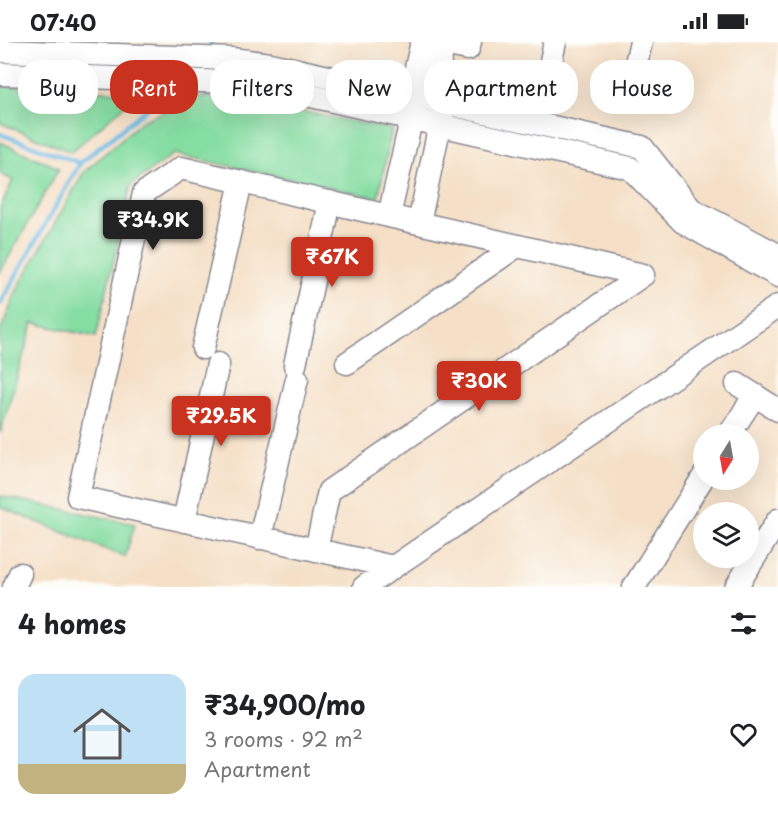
<!DOCTYPE html>
<html lang="en">
<head>
<meta charset="utf-8">
<style>
	:root { --surface:#fff; --page:#f6f6f6; --text:#202124; --muted:#757577; --line:#e0e0e0; --accent:#c8321e }
	body { margin:0; font-family:"Playpen Sans",sans-serif; background:var(--page); color:var(--text); height:100vh; display:flex; flex-direction:column; font-size:22px; white-space:nowrap }
	* { box-sizing:border-box; margin:0 }
	p { font-size:20px; color:var(--muted) }
	.icon { flex:none; width:33px; height:33px; fill:none; stroke:currentColor; stroke-width:2; stroke-linecap:round; stroke-linejoin:round }
	.map { position:relative; height:545px; overflow:hidden }
	.drawer { display:flex; flex-direction:column; background:var(--surface); flex:1 }
	.drawer>* { flex:none }
	.hud { position:absolute; left:18px; top:18px; width:742px; height:54px; display:flex; gap:12px }
	.needle { width:39px; rotate:191deg }
	.controls { position:absolute; left:693px; top:382px; display:grid; gap:12px }
	.controls a { display:grid; place-items:center; width:66px; height:66px; border-radius:50%; background:var(--surface); box-shadow:0 6px 24px #0002; font-size:30px }
	.price { position:absolute; translate:-50% -51px; padding:0 14px; border-radius:6px; background:var(--accent); color:#fff; font-size:20px; line-height:39px; filter:drop-shadow(0 2px 3px #0008) }
	.price::after { content:''; position:absolute; left:50%; top:36px; width:18px; height:14px; margin-left:-9px; background:inherit; clip-path:polygon(0 0,100% 0,50% 100%) }
	.price.selected { background:#222; color:#fff }
	ul { padding:0; list-style:none }
	li { display:flex; align-items:center; gap:18px; height:150px; padding:0 18px }
	li+li { border-top:2px solid var(--line) }
	li span { display:grid; place-items:center; flex:none; width:168px; height:120px; border-radius:18px; color:#555 }
	li>.icon { margin-inline-start:auto }
	span .icon { width:72px; height:72px; fill:#fffc; stroke-width:1 }
	li b { font-size:26px }
	h2 { display:flex; justify-content:space-between; align-items:center; height:72px; padding:0 18px; font-size:26px }
	.tag { padding:0 21px; border-radius:24px; background:var(--surface); box-shadow:0 6px 24px #0002; font-size:21px; line-height:54px }
	.tag.selected { background:var(--accent); color:#fff }
	.status { display:flex; justify-content:space-between; align-items:center; height:42px; padding:0 30px; background:var(--surface); direction:ltr }
	.status svg { height:16px; fill:currentColor }
	.map>svg:first-child { display:block }
	.green { fill:#84dda1; stroke:#508680; stroke-width:1.5 }
	.lines { fill:none; stroke-linecap:round; stroke-linejoin:round }
	.stream { stroke:#6cbbe6; stroke-width:4.5 }
	.minor-casing { stroke:#888892; stroke-width:25 }
	.minor { stroke:#fff; stroke-width:22 }
</style>
</head>
<body>
<div class="status"><b>07:40</b><svg viewBox="0 0 49 12"><path d="M0 12V9h3v3zM5 12V6h3v6zM10 12V3h3v9zM15 12V0h3v12zM26 1h20v11H26zM47 4h2v5h-2z"/></svg></div>
<div class="map">
<svg width="778" height="545" viewBox="0 0 778 545">
	<rect width="100%" height="100%" fill="#fdfcf7"/>
	<filter id="ink" filterUnits="userSpaceOnUse"><feTurbulence type="fractalNoise" baseFrequency=".0167" numOctaves="2"/><feDisplacementMap in="SourceGraphic" scale="12" xChannelSelector="R" yChannelSelector="G"/><feConvolveMatrix kernelMatrix="1 2 1 2 8 2 1 2 1" color-interpolation-filters="sRGB"/></filter>
	<filter id="wash" filterUnits="userSpaceOnUse"><feTurbulence type="fractalNoise" baseFrequency=".008" numOctaves="4" result="noise"/><feDisplacementMap in="SourceGraphic" scale="24" xChannelSelector="R" yChannelSelector="G"/><feGaussianBlur stdDeviation="1.35" result="paint"/><feColorMatrix in="noise" values="0 0 0 0 0 0 0 0 0 0 0 0 0 0 0 0 0 1.4 0 .05"/><feComposite in="paint" operator="in"/></filter>
	<g filter="url(#wash)">
		<rect width="100%" height="100%" fill="#f5e0c7"/>
		<path class="green" d="M0,44L139,51L71,110L0,81Z
			M176,53L237,57L392,87L378,156L174,112L131,143L96,295L33,281L0,392V290L18,246L84,130L142,79L168,68Z
			M0,100L59,126L0,231V166L13,138L0,132Z
			M0,454L135,482L125,515L0,465Z"/>
		<g class="lines">
			<path class="stream" d="M209,4L213,0
				M0,92L80,121L154,61L164,50
				M0,262L80,121"/>
		</g>
	</g>
	<g filter="url(#ink)">
		<g class="lines">
			<g class="minor-casing">
				<path id="minor" d="M0,9L232,17L270,22L642,105L691,167L778,213
					M0,32L230,40L267,44L630,126L683,180L778,234
					M548,33L555,0
					M629,50L641,0
					M410,52L422,0
					M431,57L444,2L468,7L470,0
					M389,174L415,61
					M419,181L443,68
					M203,306L241,140
					M347,321L517,204
					M295,323L330,160
					M737,342L778,368
					M729,393L755,353
					M184,479L218,322
					M260,496L297,337
					M316,508L329,449L643,233
					M393,525L78,455L144,151L181,126L643,233
					M14,545L20,532
					M364,545L778,264
					M634,545L704,434
					M736,545L778,478"/>
			</g>
			<use href="#minor" class="minor"/>
		</g>
	</g>
</svg>
<div class="controls">
<a><svg class="needle" viewBox="-14 -14 28 28"><path d="M0-13l5 13h-10z" fill="#e53935"/><path d="M0 13l5-13h-10z" fill="#757577"/></svg></a>
<a><svg class="icon" aria-label="layers" viewBox="0 0 24 24"><path d="M12 4l9 5-9 5-9-5zM3 14l9 5 9-5"/></svg></a>
</div>
<b class="price selected" style="left:153px;top:209px">₹34.9K</b>
<b class="price" style="left:332px;top:246px">₹67K</b>
<b class="price" style="left:479px;top:370px">₹30K</b>
<b class="price" style="left:221px;top:405px">₹29.5K</b>
<div class="hud">
<a class="tag">Buy</a>
<a class="tag selected">Rent</a>
<a class="tag">Filters</a>
<a class="tag">New</a>
<a class="tag">Apartment</a>
<a class="tag">House</a>
</div>
</div>
<section class="drawer">
<h2>4 homes<svg class="icon" aria-label="filters" viewBox="0 0 24 24"><path d="M4 7h16M4 17h16"/><circle cx="9" cy="7" r="2"/><circle cx="15" cy="17" r="2"/></svg></h2>
<ul>
<li><span style="background:linear-gradient(#bfe0f5 75%,#c2b280 0)"><svg class="icon" aria-label="home" viewBox="0 0 24 24"><path d="M3 11l9-7 9 7M6 9v11h12V9"/></svg></span><div><b>₹34,900/mo</b><p>3 rooms · 92 m²</p><p>Apartment</p></div><svg class="icon" aria-label="heart" viewBox="0 0 24 24"><path d="M12 20l-8-8c-3-5 5-10 8-4 3-6 11-1 8 4z"/></svg></li>
</ul>
</section>
</body>
</html>
